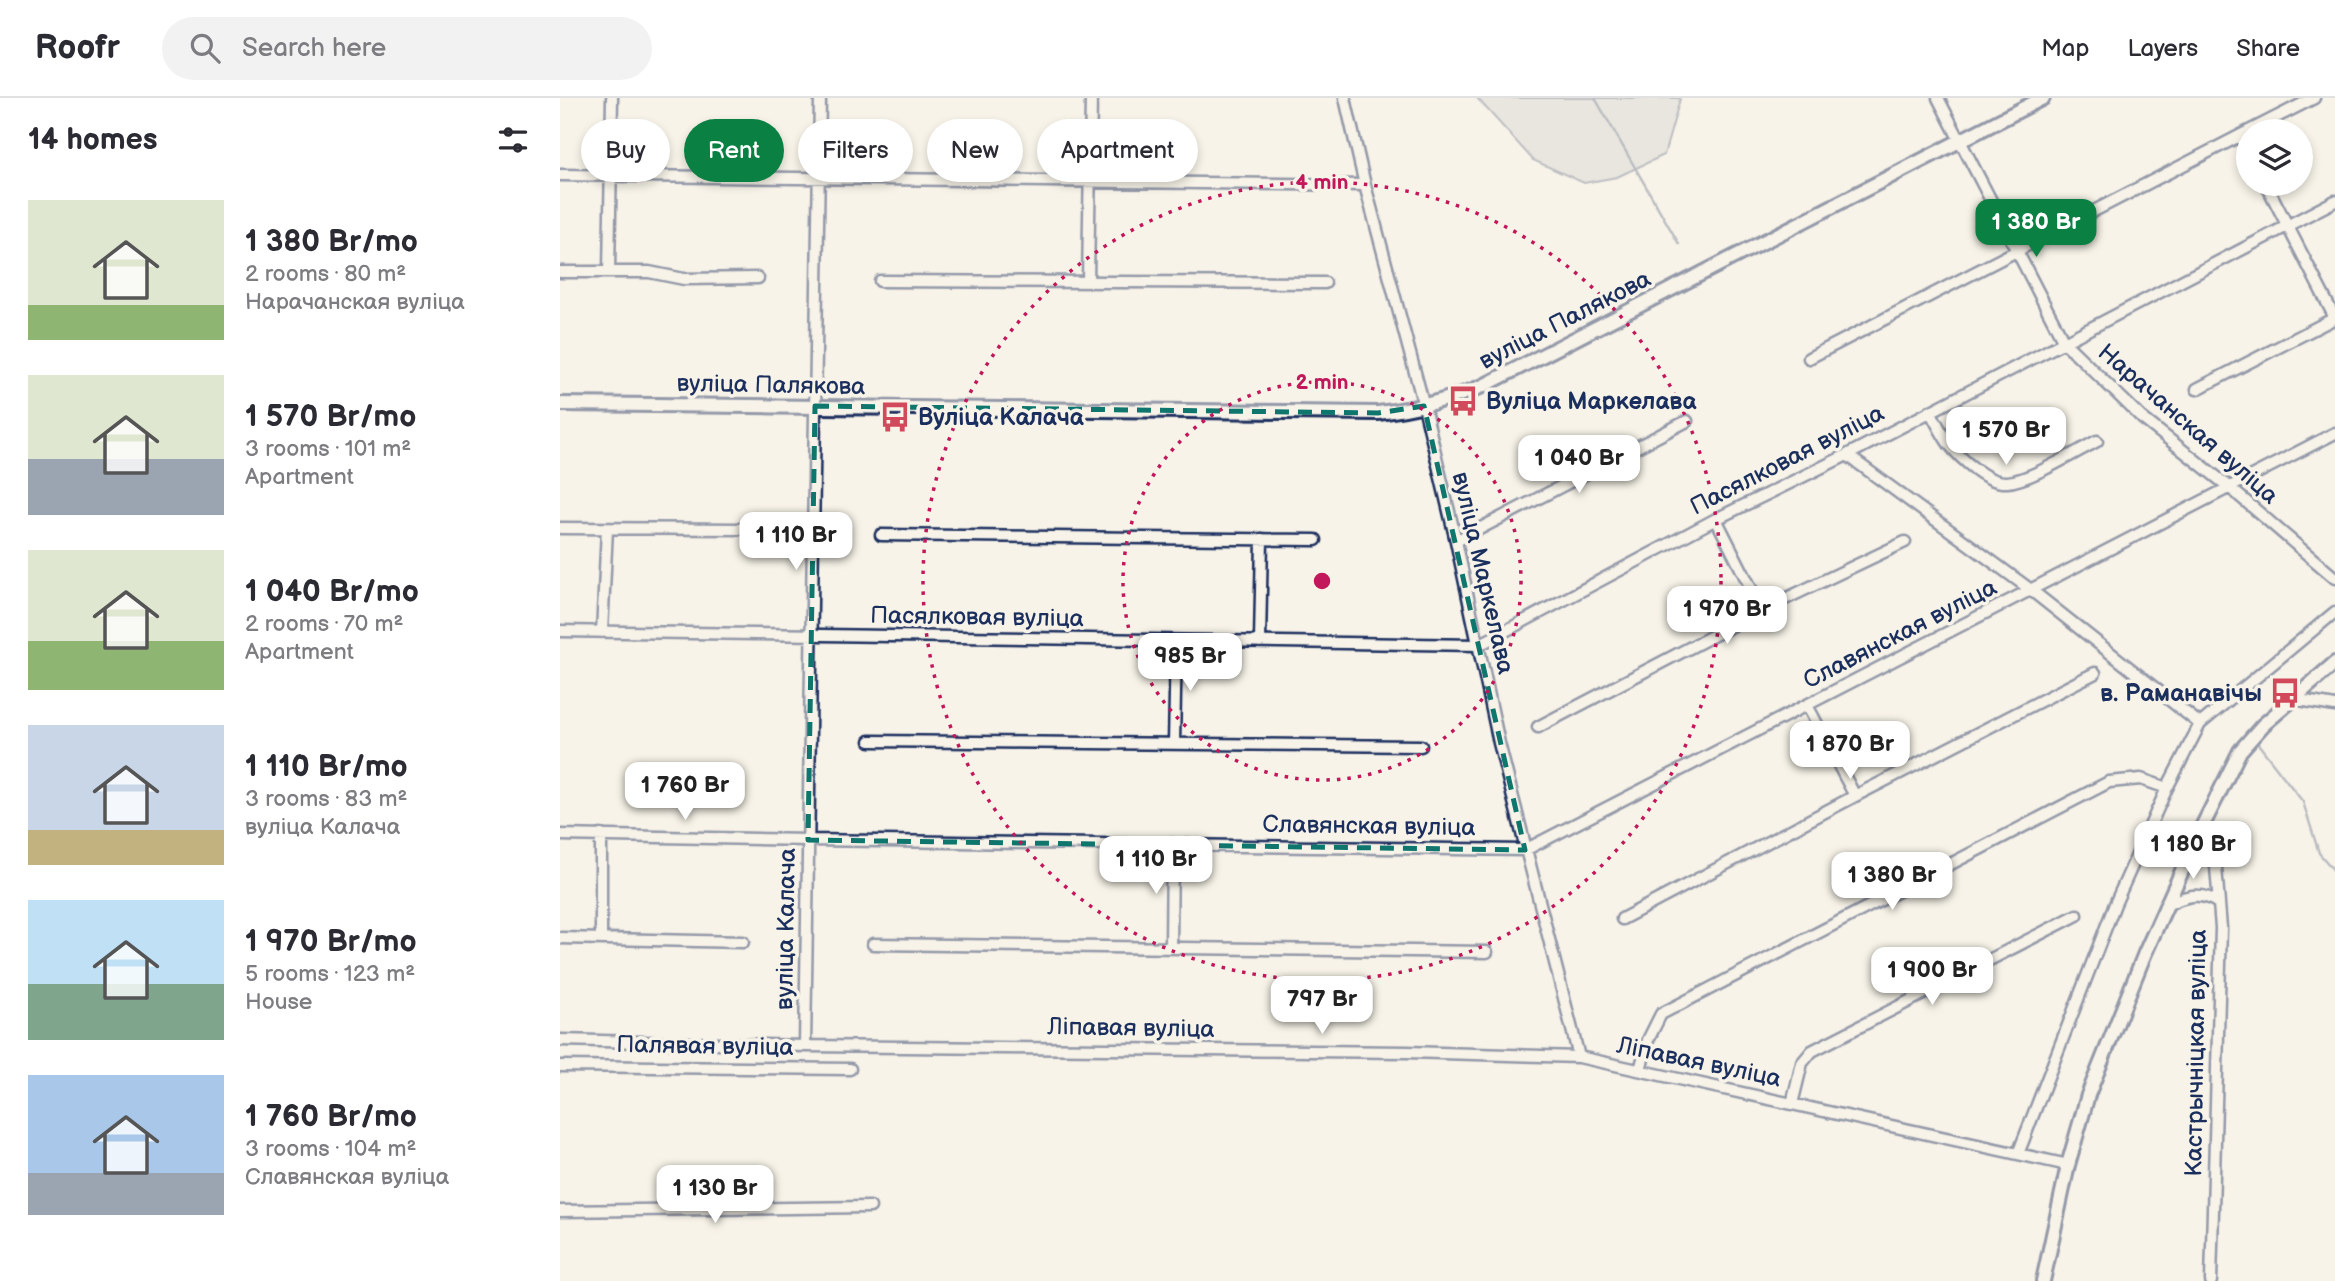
<!DOCTYPE html>
<html lang="en">
<head>
<meta charset="utf-8">
<style>
	:root { --surface:#fff; --page:#f2f2f3; --text:#2b2b33; --muted:#7c7c81; --line:#e1e1e2; --accent:#0b8043 }
	body { margin:0; font-family:"Balsamiq Sans",sans-serif; background:var(--page); color:var(--text); height:100vh; display:flex; flex-direction:column; font-size:26px; white-space:nowrap }
	* { box-sizing:border-box; margin:0 }
	p { font-size:23px; color:var(--muted) }
	.icon { flex:none; width:38px; height:38px; fill:none; stroke:currentColor; stroke-width:2; stroke-linecap:round; stroke-linejoin:round }
	.map { position:relative; flex:1; overflow:hidden }
	.side { display:flex; flex-direction:column; background:var(--surface); width:560px }
	.side>* { flex:none }
	.banner { position:absolute; left:21px; top:21px; width:665px; height:63px; display:flex; gap:14px }
	.controls { position:absolute; left:1676px; top:21px; display:grid; gap:14px }
	.controls a { display:grid; place-items:center; width:77px; height:77px; border-radius:50%; background:var(--surface); box-shadow:0 4px 10px #0003; font-size:35px }
	.price { position:absolute; translate:-50% -60px; padding:0 16px; border-radius:14px; background:#fff; color:#222; font-size:23px; line-height:46px; filter:drop-shadow(0 2px 4px #0008) }
	.price::after { content:''; position:absolute; left:50%; top:42px; width:21px; height:16px; margin-left:-10px; background:inherit; clip-path:polygon(0 0,100% 0,50% 100%) }
	.price.current { background:var(--accent); color:#fff }
	ul { padding:0; list-style:none }
	li { display:flex; align-items:center; gap:21px; height:175px; padding:0 28px }
	li span { display:grid; place-items:center; flex:none; width:196px; height:140px; border-radius:0px; color:#555 }
	li>.icon { margin-inline-start:auto }
	span .icon { width:84px; height:84px; fill:#fffc; stroke-width:1 }
	li b { font-size:30px }
	h2 { display:flex; justify-content:space-between; align-items:center; height:84px; padding:0 28px; font-size:30px }
	.tag { padding:0 24px; border-radius:32px; background:var(--surface); box-shadow:0 4px 10px #0003; font-size:24px; line-height:63px }
	.tag.current { background:var(--accent); color:#fff }
	header { display:flex; align-items:center; gap:42px; box-sizing:border-box; height:98px; padding:0 35px; background:var(--surface); border-bottom:2px solid var(--line) }
	header strong { font-size:33px }
	nav { display:flex; gap:38px; margin-inline-start:auto; font-size:24px }
	.search { width:490px; height:63px; background:var(--page); display:flex; align-items:center; gap:18px; box-sizing:border-box; padding:0 24px; border-radius:38px; color:var(--muted); font-size:26px }
	main { display:flex; flex:1; min-height:0 }
	.map>svg:first-child { display:block }
	.green { fill:#d7d6d4; stroke:#798299; stroke-width:2 }
	.lines { fill:none; stroke-linecap:round; stroke-linejoin:round }
	.stream { stroke:#727c95; stroke-width:2.5 }
	.minor-casing { stroke:#1b2f5e; stroke-width:15 }
	.tertiary-casing { stroke:#1b2f5e; stroke-width:18 }
	.minor { stroke:#f7f3e8; stroke-width:10 }
	.tertiary { stroke:#f7f3e8; stroke-width:12 }
	.marked { fill:none; stroke:#0f766e; stroke-width:5; stroke-dasharray:14 9; stroke-linejoin:round }
	.ring { fill:none; stroke:#c2185b; stroke-width:3.5; stroke-dasharray:3.5 7 }
	.labels { text-anchor:middle; dominant-baseline:central; stroke-width:7; stroke-linejoin:round; paint-order:stroke }
	.street-label { font-size:24px; fill:#1b2f5e; stroke:#f7f3e8 }
	.poi-label { font-size:24px; font-weight:bold; fill:#1b2f5e; stroke:#f7f3e8; text-anchor:start }
	.centre { fill:#c2185b; stroke:#f7f3e8; stroke-width:3.5 }
	.ring-label { font-size:21px; text-anchor:middle; font-weight:bold; fill:#c2185b; stroke:#f7f3e8; stroke-width:7; stroke-linejoin:round; paint-order:stroke }
</style>
</head>
<body>
<header>
<strong>Roofr</strong>
<div class="search"><svg class="icon" aria-label="search" viewBox="0 0 24 24"><circle cx="10" cy="10" r="6"/><path d="M15 15l6 6"/></svg>Search here</div>
<nav><a>Map</a><a>Layers</a><a>Share</a></nav>
</header>
<main>
<section class="side">
<h2>14 homes<svg class="icon" aria-label="filters" viewBox="0 0 24 24"><path d="M4 7h16M4 17h16"/><circle cx="9" cy="7" r="2"/><circle cx="15" cy="17" r="2"/></svg></h2>
<ul>
<li><span style="background:linear-gradient(#dfe7d0 75%,#8fb573 0)"><svg class="icon" aria-label="home" viewBox="0 0 24 24"><path d="M3 11l9-7 9 7M6 9v11h12V9"/></svg></span><div><b>1 380 Br/mo</b><p>2 rooms · 80 m²</p><p>Нарачанская вуліца</p></div></li>
<li><span style="background:linear-gradient(#dfe7d0 60%,#9aa5b1 0)"><svg class="icon" aria-label="home" viewBox="0 0 24 24"><path d="M3 11l9-7 9 7M6 9v11h12V9"/></svg></span><div><b>1 570 Br/mo</b><p>3 rooms · 101 m²</p><p>Apartment</p></div></li>
<li><span style="background:linear-gradient(#dfe7d0 65%,#8fb573 0)"><svg class="icon" aria-label="home" viewBox="0 0 24 24"><path d="M3 11l9-7 9 7M6 9v11h12V9"/></svg></span><div><b>1 040 Br/mo</b><p>2 rooms · 70 m²</p><p>Apartment</p></div></li>
<li><span style="background:linear-gradient(#c9d6e8 75%,#c2b280 0)"><svg class="icon" aria-label="home" viewBox="0 0 24 24"><path d="M3 11l9-7 9 7M6 9v11h12V9"/></svg></span><div><b>1 110 Br/mo</b><p>3 rooms · 83 m²</p><p>вуліца Калача</p></div></li>
<li><span style="background:linear-gradient(#bfe0f5 60%,#7fa58c 0)"><svg class="icon" aria-label="home" viewBox="0 0 24 24"><path d="M3 11l9-7 9 7M6 9v11h12V9"/></svg></span><div><b>1 970 Br/mo</b><p>5 rooms · 123 m²</p><p>House</p></div></li>
<li><span style="background:linear-gradient(#a9c7e8 70%,#9aa5b1 0)"><svg class="icon" aria-label="home" viewBox="0 0 24 24"><path d="M3 11l9-7 9 7M6 9v11h12V9"/></svg></span><div><b>1 760 Br/mo</b><p>3 rooms · 104 m²</p><p>Славянская вуліца</p></div></li>
</ul>
</section>
<div class="map">
<svg width="1775" height="1183" viewBox="0 0 1775 1183">
	<rect width="100%" height="100%" fill="#f7f3e8"/>
	<filter id="ink" filterUnits="userSpaceOnUse"><feTurbulence type="fractalNoise" baseFrequency=".0143" numOctaves="2"/><feDisplacementMap in="SourceGraphic" scale="14" xChannelSelector="R" yChannelSelector="G"/><feConvolveMatrix kernelMatrix="1 2 1 2 8 2 1 2 1" color-interpolation-filters="sRGB"/></filter>
	<g filter="url(#ink)">
		<path class="green" d="M917,0H1119L1120,1L1104,57L1057,79L1024,85L973,62Z"/>
		<g class="lines">
			<path class="stream" d="M1035,0L1119,146
				M1699,647L1743,704L1759,755L1775,774"/>
			<g class="minor-casing">
				<path id="minor" d="M785,0L805,87L864,308L896,443L939,645L1019,959
					M1378,0L1504,244L1582,320L1669,389L1775,480
					M1689,33L1754,0
					M1681,38L1689,53
					M0,77L805,87
					M1706,86L1775,220
					M0,174H89L124,181L198,180
					M49,174L52,0
					M320,183L765,185
					M528,184L531,0
					M1249,260L1689,33
					M1637,291L1775,220
					M1370,313C1376,324 1382,336 1389,346C1401,361 1428,386 1447,384C1471,382 1514,355 1537,343
					M1287,357L1471,492L1640,626
					M1156,421L1202,512
					M0,430L185,431
					M321,437L756,442
					M896,443L1127,323
					M0,533L919,547L1156,421L1287,357L1775,103
					M42,534L47,431
					M700,544L702,441
					M1735,598L1739,602L1775,608
					M1247,607L1295,698
					M978,629L1202,512L1345,444
					M310,643L861,648
					M614,646L616,543
					M1640,733L1646,738L1656,769L1661,830L1651,1183
					M0,737L248,742L965,752L1775,335
					M1605,808C1623,798 1642,792 1659,806
					M1062,821L1295,698L1535,575
					M0,840L183,844
					M41,841V737
					M313,846L927,854
					M611,850L612,746
					M0,942L245,948L847,954L1019,959L1508,1067
					M245,948L260,0
					M0,968L290,971
					M1080,972L1088,942L1101,916L1549,684L1581,681L1607,690
					M1232,1006L1242,965L1252,953L1517,817
					M1458,1056L1555,806L1607,690L1640,626L1775,514
					M0,1113L310,1109"/>
			</g>
			<g class="tertiary-casing">
				<path id="tertiary" d="M0,306L818,315C855,311 889,302 923,288L1483,0
					M1483,1183L1508,1067L1528,997L1585,855L1640,733L1680,653L1703,627L1775,565"/>
			</g>
			<use href="#minor" class="minor"/>
			<use href="#tertiary" class="tertiary"/>
		</g>
	</g>
	<path d="M0 0H1775V1183H0ZM255,308L818,315L864,308L965,752L248,742Z" fill="#f7f3e8" fill-opacity=".55" fill-rule="evenodd"/>
	<path class="marked" d="M255,308L818,315L864,308L965,752L248,742Z"/>
	<g class="ring">
		<circle cx="762" cy="483" r="199"/>
		<circle cx="762" cy="483" r="399"/>
	</g>
	<defs>
		<g id="bus-bare" transform="scale(2.415)"><path d="M-5-6H5V4H4V6H2V4H-2V6H-4V4H-5ZM-3.5-4V0h7V-4ZM-3.5 1.2v1.5H-2V1.2ZM2 1.2v1.5H3.5V1.2Z" fill="#d1495b" stroke="#f7f3e8" stroke-width="2.5" paint-order="stroke"/></g>
	</defs>
	<g fill-rule="evenodd">
		<use href="#bus-bare" x="903" y="303"/>
		<use href="#bus-bare" x="335" y="319"/>
		<use href="#bus-bare" x="1725" y="595"/>
	</g>
	<g class="labels">
		<g class="street-label">
			<text transform="translate(1005 222) rotate(-27)">вуліца Палякова</text>
			<text transform="translate(211 287) rotate(1)">вуліца Палякова</text>
			<text transform="translate(1628 326) rotate(41)">Нарачанская вуліца</text>
			<text transform="translate(1227 362) rotate(-27)">Пасялковая вуліца</text>
			<text transform="translate(923 475) rotate(77)">вуліца Маркелава</text>
			<text transform="translate(417 519) rotate(1)">Пасялковая вуліца</text>
			<text transform="translate(1340 536) rotate(-27)">Славянская вуліца</text>
			<text transform="translate(809 728) rotate(1)">Славянская вуліца</text>
			<text transform="translate(226 831) rotate(-89)">вуліца Калача</text>
			<text transform="translate(571 930) rotate(1)">Ліпавая вуліца</text>
			<text transform="translate(145 948) rotate(1)">Палявая вуліца</text>
			<text transform="translate(1636 955) rotate(-89)">Кастрычніцкая вуліца</text>
			<text transform="translate(1139 964) rotate(12)">Ліпавая вуліца</text>
		</g>
		<g class="poi-label">
			<text x="926" y="303">Вуліца Маркелава</text>
			<text x="358" y="319">Вуліца Калача</text>
			<text x="1702" y="595" text-anchor="end">в. Раманавічы</text>
		</g>
	</g>
	<circle cx="762" cy="483" r="10" class="centre"/>
	<g class="ring-label">
		<text x="762" y="91">4 min</text>
		<text x="762" y="291">2 min</text>
	</g>
</svg>
<div class="controls">
<a><svg class="icon" aria-label="layers" viewBox="0 0 24 24"><path d="M12 4l9 5-9 5-9-5zM3 14l9 5 9-5"/></svg></a>
</div>
<b class="price current" style="left:1476px;top:161px">1 380 Br</b>
<b class="price" style="left:1446px;top:369px">1 570 Br</b>
<b class="price" style="left:1019px;top:397px">1 040 Br</b>
<b class="price" style="left:236px;top:474px">1 110 Br</b>
<b class="price" style="left:1167px;top:548px">1 970 Br</b>
<b class="price" style="left:630px;top:595px">985 Br</b>
<b class="price" style="left:1290px;top:683px">1 870 Br</b>
<b class="price" style="left:125px;top:724px">1 760 Br</b>
<b class="price" style="left:1633px;top:783px">1 180 Br</b>
<b class="price" style="left:596px;top:798px">1 110 Br</b>
<b class="price" style="left:1332px;top:814px">1 380 Br</b>
<b class="price" style="left:1372px;top:909px">1 900 Br</b>
<b class="price" style="left:762px;top:938px">797 Br</b>
<b class="price" style="left:155px;top:1127px">1 130 Br</b>
<div class="banner">
<a class="tag">Buy</a>
<a class="tag current">Rent</a>
<a class="tag">Filters</a>
<a class="tag">New</a>
<a class="tag">Apartment</a>
</div>
</div>
</main>
</body>
</html>
